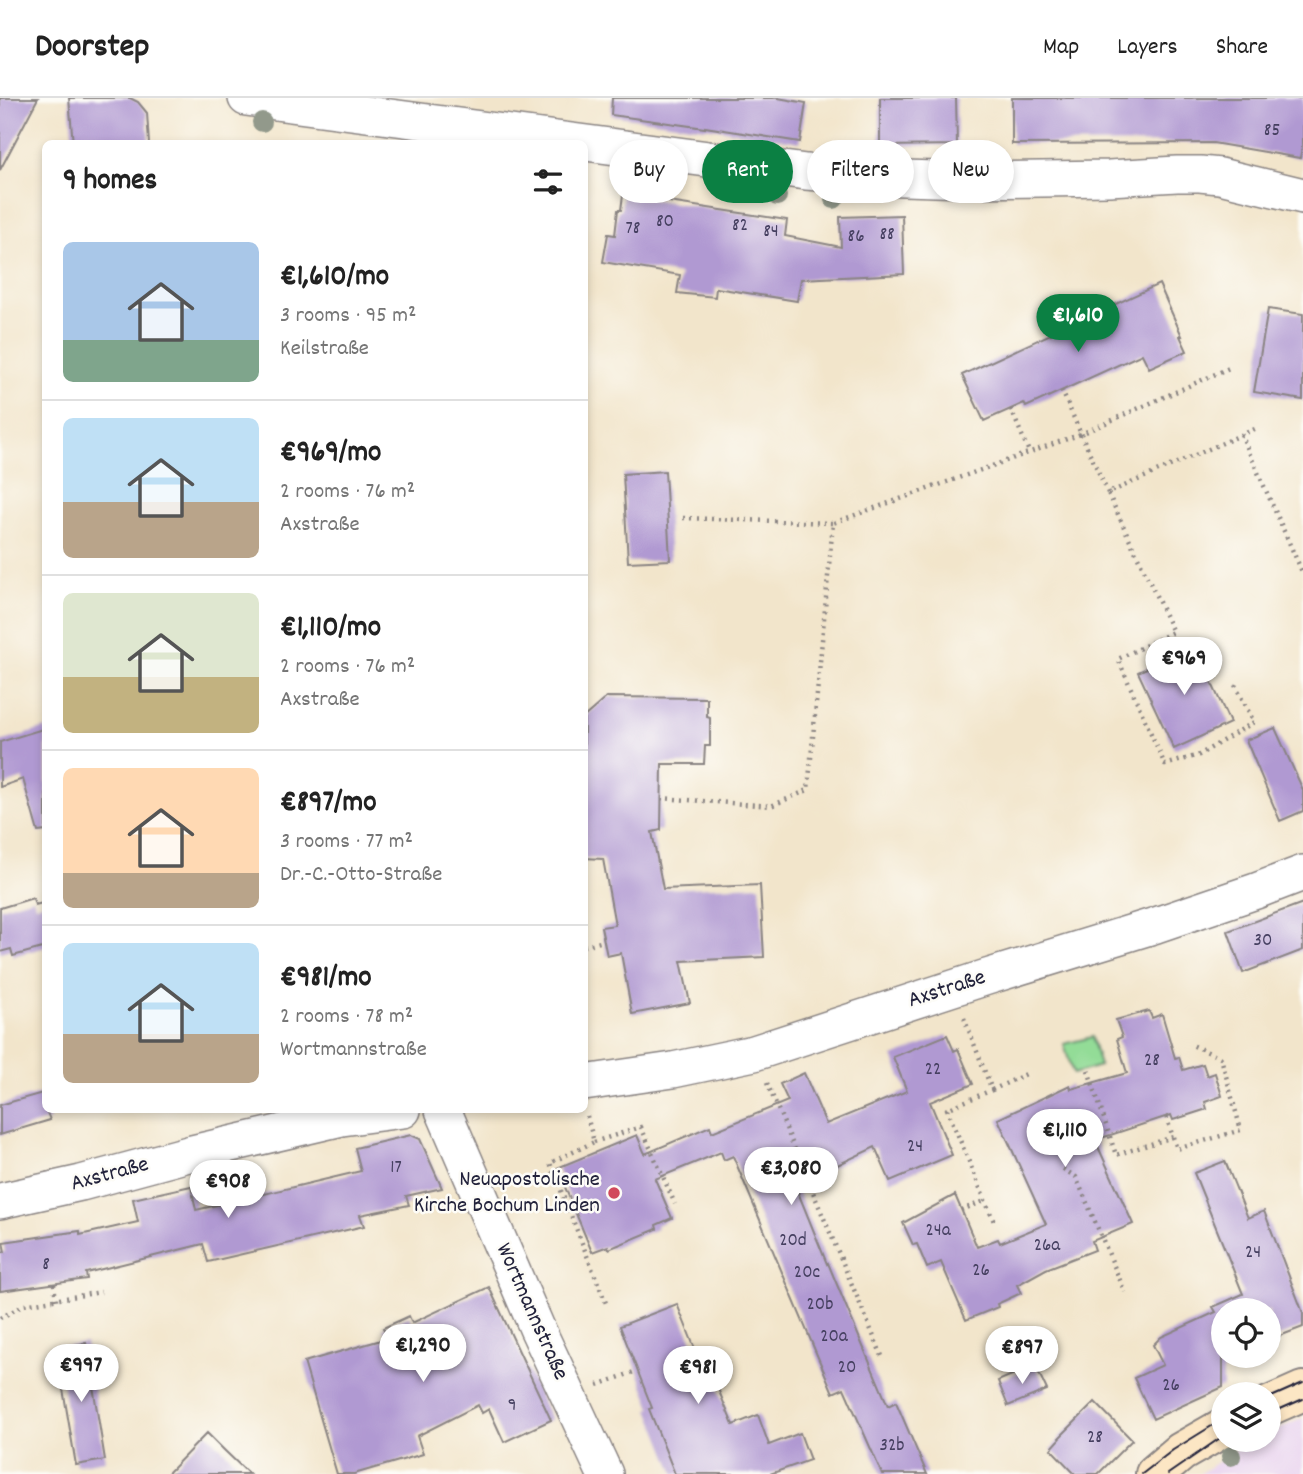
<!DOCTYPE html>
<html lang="en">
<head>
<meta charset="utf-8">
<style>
	:root { --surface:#fff; --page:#f6f6f6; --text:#222; --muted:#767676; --line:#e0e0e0; --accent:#0b8043 }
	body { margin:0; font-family:Dekko,sans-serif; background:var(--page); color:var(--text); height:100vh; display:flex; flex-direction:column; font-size:26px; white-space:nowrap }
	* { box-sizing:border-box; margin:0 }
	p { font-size:23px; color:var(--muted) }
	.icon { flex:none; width:38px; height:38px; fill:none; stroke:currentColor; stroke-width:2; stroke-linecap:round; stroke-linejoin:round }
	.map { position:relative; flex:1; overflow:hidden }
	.side { position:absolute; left:42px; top:42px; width:546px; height:973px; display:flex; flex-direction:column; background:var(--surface); border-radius:10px; box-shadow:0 4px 10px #0003 }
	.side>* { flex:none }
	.guide { position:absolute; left:609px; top:42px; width:588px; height:63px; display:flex; gap:14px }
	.buttons { position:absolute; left:1211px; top:1200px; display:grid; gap:14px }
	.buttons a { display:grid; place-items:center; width:70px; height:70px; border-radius:50%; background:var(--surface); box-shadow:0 4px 10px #0003; font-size:35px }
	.price { position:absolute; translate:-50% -60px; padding:0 16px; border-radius:24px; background:#fff; color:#222; font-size:23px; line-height:46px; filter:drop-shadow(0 2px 4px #0008) }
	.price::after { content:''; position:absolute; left:50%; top:42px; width:21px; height:16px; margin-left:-10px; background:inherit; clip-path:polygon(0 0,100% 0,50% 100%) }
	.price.on { background:var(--accent); color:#fff }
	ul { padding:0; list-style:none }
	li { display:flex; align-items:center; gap:21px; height:175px; padding:0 21px }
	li+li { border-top:2px solid var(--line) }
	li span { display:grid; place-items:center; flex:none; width:196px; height:140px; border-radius:10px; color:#555 }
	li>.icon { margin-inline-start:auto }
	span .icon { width:84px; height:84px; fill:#fffc; stroke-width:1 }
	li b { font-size:30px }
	h2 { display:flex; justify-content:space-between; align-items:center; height:84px; padding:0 21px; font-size:30px }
	.pill { padding:0 24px; border-radius:32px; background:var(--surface); box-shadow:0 4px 10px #0003; font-size:24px; line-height:63px }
	.pill.on { background:var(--accent); color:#fff }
	header { display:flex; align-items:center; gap:42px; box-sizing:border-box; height:98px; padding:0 35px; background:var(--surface); border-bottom:2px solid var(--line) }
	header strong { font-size:33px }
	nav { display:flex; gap:38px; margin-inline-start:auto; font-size:24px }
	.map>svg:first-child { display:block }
	.built { fill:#e8d2ef }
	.green { fill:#93dc97; stroke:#5a7f69; stroke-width:2 }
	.building { fill:#b099d2 }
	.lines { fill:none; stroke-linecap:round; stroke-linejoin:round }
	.street-casing { stroke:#8a8483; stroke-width:38 }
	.secondary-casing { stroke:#8a8483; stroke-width:42 }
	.path { stroke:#8a8483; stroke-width:4.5; stroke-dasharray:2 5; stroke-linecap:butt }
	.street { stroke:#fff; stroke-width:35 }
	.secondary { stroke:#fce6c4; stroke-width:38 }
	.tram { stroke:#22223b; stroke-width:2 }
	.tree { fill:#92998b }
	.poi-dot { fill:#d1495b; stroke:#fdfcf7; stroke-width:2.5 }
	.labels { text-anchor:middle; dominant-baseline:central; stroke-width:5; stroke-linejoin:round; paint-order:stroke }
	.number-label { font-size:19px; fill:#464061 }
	.street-label { font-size:23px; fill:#22223b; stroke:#fdfcf7 }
	.poi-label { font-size:23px; fill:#22223b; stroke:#fdfcf7; text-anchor:end }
</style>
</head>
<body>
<header>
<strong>Doorstep</strong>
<nav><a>Map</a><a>Layers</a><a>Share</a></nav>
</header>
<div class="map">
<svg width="1303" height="1376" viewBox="0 0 1303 1376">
	<rect width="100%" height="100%" fill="#fdfcf7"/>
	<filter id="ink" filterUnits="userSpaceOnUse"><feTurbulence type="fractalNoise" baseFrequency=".0143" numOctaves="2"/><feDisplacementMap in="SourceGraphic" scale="14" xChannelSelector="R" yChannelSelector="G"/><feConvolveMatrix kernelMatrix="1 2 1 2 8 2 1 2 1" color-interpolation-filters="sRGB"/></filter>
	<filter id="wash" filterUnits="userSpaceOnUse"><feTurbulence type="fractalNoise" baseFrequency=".00686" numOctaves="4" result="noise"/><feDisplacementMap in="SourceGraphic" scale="28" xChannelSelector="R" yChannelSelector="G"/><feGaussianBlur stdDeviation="1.57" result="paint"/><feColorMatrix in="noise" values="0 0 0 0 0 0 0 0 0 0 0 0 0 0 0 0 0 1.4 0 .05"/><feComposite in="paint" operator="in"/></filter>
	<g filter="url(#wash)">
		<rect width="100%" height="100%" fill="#f2e5cb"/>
		<path class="built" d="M1303,1320V1376H1199L1243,1347L1254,1342H1269V1336Z"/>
		<path class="green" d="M1092,939L1100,968L1073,976L1064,946Z"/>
		<g id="blocks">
			<path class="building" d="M0,0H38L0,72Z
				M69,0H130L138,4L147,15L149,46H73Z
				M612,0H778L806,5L800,44L705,29V30L611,17Z
				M880,0H956L957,47L880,48Z
				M1012,0H1303V43L1300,60L1213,45L1012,46Z
				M623,97L787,122L785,138L841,149L840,119L902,117L904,176L801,181L797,203L716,190L715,199L677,195L680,177L603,164L608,136L615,137L618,112H621Z
				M1159,186L1182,238H1180L1187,253L1149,270L1142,256L1026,309L1024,305L984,323L962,277Z
				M1268,211L1303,216V302L1254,294Z
				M665,373L670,462L628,464L623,376Z
				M1195,548L1230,625L1174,651L1138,574Z
				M607,599L707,600V619L710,620V648H705L704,666H662L661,732L652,734L663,791L760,787L764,859L681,863L690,905L632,916L621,855L607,858L601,829L615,827L603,761L584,760V619Z
				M46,630V733L38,734L23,681L0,689V644Z
				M1275,630L1303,692V713L1280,723L1246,642Z
				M33,800L35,807L46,804V849L13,858L11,851L0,854V810Z
				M1303,805V852L1243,875L1228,833Z
				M1149,913L1152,920L1162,916L1175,960L1179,959L1183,972L1203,966L1207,978L1215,975L1222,998L1205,1004L1207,1011L1173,1022L1171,1017L1095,1042L1133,1126L1092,1143L1095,1152L1046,1171L1017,1187L1021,1195L997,1206L998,1209L966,1222L941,1164L927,1170L917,1146L913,1147L903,1125L955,1097L977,1149L998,1141L1000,1145L1046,1126L998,1021L1070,987L1071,991L1127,975L1117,941L1122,939L1116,922Z
				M947,937L954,953L958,951L973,986L930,1004L952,1057L890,1083L875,1049L795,1087L827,1166L828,1165L835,1182L888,1308L896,1304L927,1376H882L844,1290L833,1295L733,1058L724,1062L721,1054L655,1081L672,1120L656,1127L657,1131L609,1151L608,1148L592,1154L557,1070L637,1037L645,1056L710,1028L712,1034L788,1003L780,986L804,975L826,1026L907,993L893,959Z
				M46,994V1012L50,1022L0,1037V1007Z
				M411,1037L420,1041L442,1090L406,1098L409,1107L360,1117L364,1128L208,1164L203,1146L86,1175L87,1181L0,1193V1154H5L3,1144L80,1133V1137L138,1124L133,1101L191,1088L196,1112L361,1073L355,1050Z
				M1225,1063L1248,1120L1264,1113L1303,1215V1229L1269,1242V1213H1223V1289L1153,1321L1134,1280L1163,1267L1153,1247L1161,1239L1216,1214L1213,1209L1243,1196L1194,1075Z
				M489,1189L551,1322L504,1344L489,1311L482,1315L478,1307L417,1338L423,1356L354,1376H337L304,1264L388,1240L383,1230L409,1218L412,1225Z
				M677,1206L710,1288L716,1286L733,1327L758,1317L769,1347L800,1335L810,1362L770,1376H675L649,1311L652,1310L620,1228Z
				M86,1245L105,1362L76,1367L56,1250Z
				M1035,1267L1047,1292L1008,1308L998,1283Z
				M1095,1304L1132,1342L1098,1376H1075L1051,1351L1060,1341L1059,1340Z
				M207,1335L224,1352L249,1376H167Z"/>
		</g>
	</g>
	<g filter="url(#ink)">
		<use href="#blocks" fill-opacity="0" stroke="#8a8483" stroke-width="2"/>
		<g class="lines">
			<g class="street-casing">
				<path id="street" d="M246,0L806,74L873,79L967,82L1109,80L1177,76H1200L1220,78L1303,98
					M584,985L673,972L754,955L987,879L1156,827L1256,793L1303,775
					M443,1012L537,1230L605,1376
					M0,1103L81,1085L192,1055L342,1020L403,1012"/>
			</g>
			<g class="secondary-casing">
				<path id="secondary" d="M1269,1308L1303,1293
					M1155,1376L1181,1354L1223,1330"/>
			</g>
			<path class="path" d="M1011,311L1029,354
				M1241,336L1303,476
				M1108,395L1081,336L1229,270
				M683,420L833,425
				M1235,587L1254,624L1199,657L1165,667L1118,561L1173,534L1108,395L1257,330
				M661,700L771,708L808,692L833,425L1081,336L1062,293
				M584,848L604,843
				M964,920L992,992L947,1011L995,1126
				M1088,972L1116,1057L1173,1039L1166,1018
				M767,985L882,1258
				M992,992L1026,976
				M587,1018L594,1044L550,1065L606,1205
				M1173,1039L1177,1051L1241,1032L1221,960L1192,947
				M594,1044L641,1029L675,1106
				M1063,1071L1076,1079L1125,1194
				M961,1112L985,1103
				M54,1186L56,1202
				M0,1220L24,1207L101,1194
				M598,1287L634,1274"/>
			<use href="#street" class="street"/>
			<use href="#secondary" class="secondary"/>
			<path class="tram" d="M1269,1300L1303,1285
				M1269,1316L1303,1301
				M1142,1376L1173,1352L1223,1321
				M1168,1376L1223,1338"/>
		</g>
		<g class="tree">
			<circle cx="262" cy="24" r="10"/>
			<circle cx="728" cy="91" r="10"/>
			<circle cx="777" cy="98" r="10"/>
			<circle cx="834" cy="101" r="10"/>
			<circle cx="1231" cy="1358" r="10"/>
		</g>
	</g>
	<circle class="poi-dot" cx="614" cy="1095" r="7"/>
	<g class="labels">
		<g class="number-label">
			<text x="1272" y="33">85</text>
			<text x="665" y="124">80</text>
			<text x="740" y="128">82</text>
			<text x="633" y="131">78</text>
			<text x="771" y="134">84</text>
			<text x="887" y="137">88</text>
			<text x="856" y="139">86</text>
			<text x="1263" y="843">30</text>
			<text x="1152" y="963">28</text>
			<text x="933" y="972">22</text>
			<text x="915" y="1049">24</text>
			<text x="396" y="1070">17</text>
			<text x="938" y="1133">24a</text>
			<text x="793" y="1143">20d</text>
			<text x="1047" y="1148">26a</text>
			<text x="1253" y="1155">24</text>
			<text x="46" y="1167">8</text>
			<text x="981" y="1173">26</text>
			<text x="807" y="1175">20c</text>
			<text x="820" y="1207">20b</text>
			<text x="834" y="1239">20a</text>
			<text x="847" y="1270">20</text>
			<text x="1171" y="1288">26</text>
			<text x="512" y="1308">9</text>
			<text x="1095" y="1340">28</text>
			<text x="892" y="1348">32b</text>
		</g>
		<g class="street-label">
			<text transform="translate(947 892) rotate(-18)">Axstraße</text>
			<text transform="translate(110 1077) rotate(-15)">Axstraße</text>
			<text transform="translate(531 1214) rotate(66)">Wortmannstraße</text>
		</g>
		<g class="poi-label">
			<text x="600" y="1082">Neuapostolische<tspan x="600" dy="26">Kirche Bochum Linden</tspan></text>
		</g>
	</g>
</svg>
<div class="buttons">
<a><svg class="icon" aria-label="locate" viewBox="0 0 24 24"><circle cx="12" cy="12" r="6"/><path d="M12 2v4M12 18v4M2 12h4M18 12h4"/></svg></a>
<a><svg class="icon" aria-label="layers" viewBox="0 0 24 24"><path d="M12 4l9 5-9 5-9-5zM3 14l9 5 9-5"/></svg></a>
</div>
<b class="price on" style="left:1078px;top:256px">€1,610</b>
<b class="price" style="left:1184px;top:599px">€969</b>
<b class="price" style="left:1065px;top:1071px">€1,110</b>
<b class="price" style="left:791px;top:1109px">€3,080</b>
<b class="price" style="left:228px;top:1122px">€908</b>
<b class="price" style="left:423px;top:1286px">€1,290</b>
<b class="price" style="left:1022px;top:1288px">€897</b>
<b class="price" style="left:81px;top:1306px">€997</b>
<b class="price" style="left:698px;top:1308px">€981</b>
<div class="guide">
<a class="pill">Buy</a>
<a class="pill on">Rent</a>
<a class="pill">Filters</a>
<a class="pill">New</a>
</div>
<section class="side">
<h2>9 homes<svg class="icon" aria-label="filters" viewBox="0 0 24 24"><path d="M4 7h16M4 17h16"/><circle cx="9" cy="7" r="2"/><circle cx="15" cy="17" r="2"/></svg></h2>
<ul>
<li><span style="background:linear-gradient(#a9c7e8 70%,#7fa58c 0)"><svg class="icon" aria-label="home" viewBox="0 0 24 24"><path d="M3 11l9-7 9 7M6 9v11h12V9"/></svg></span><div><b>€1,610/mo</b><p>3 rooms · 95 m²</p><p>Keilstraße</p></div></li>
<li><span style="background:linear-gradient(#bfe0f5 60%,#b9a48a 0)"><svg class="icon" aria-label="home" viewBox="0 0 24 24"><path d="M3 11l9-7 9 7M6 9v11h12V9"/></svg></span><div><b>€969/mo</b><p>2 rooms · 76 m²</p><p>Axstraße</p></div></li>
<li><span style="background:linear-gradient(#dfe7d0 60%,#c2b280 0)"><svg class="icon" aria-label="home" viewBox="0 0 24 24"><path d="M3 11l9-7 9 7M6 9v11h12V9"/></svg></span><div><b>€1,110/mo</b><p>2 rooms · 76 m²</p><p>Axstraße</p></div></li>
<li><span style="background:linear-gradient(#ffd9b3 75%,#b9a48a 0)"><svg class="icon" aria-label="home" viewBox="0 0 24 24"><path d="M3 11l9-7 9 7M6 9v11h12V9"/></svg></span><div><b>€897/mo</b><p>3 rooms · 77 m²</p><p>Dr.-C.-Otto-Straße</p></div></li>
<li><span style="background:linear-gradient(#bfe0f5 65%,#b9a48a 0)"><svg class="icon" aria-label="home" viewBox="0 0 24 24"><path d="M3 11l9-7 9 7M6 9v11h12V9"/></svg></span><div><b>€981/mo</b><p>2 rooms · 78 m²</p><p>Wortmannstraße</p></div></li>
</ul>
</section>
</div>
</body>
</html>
